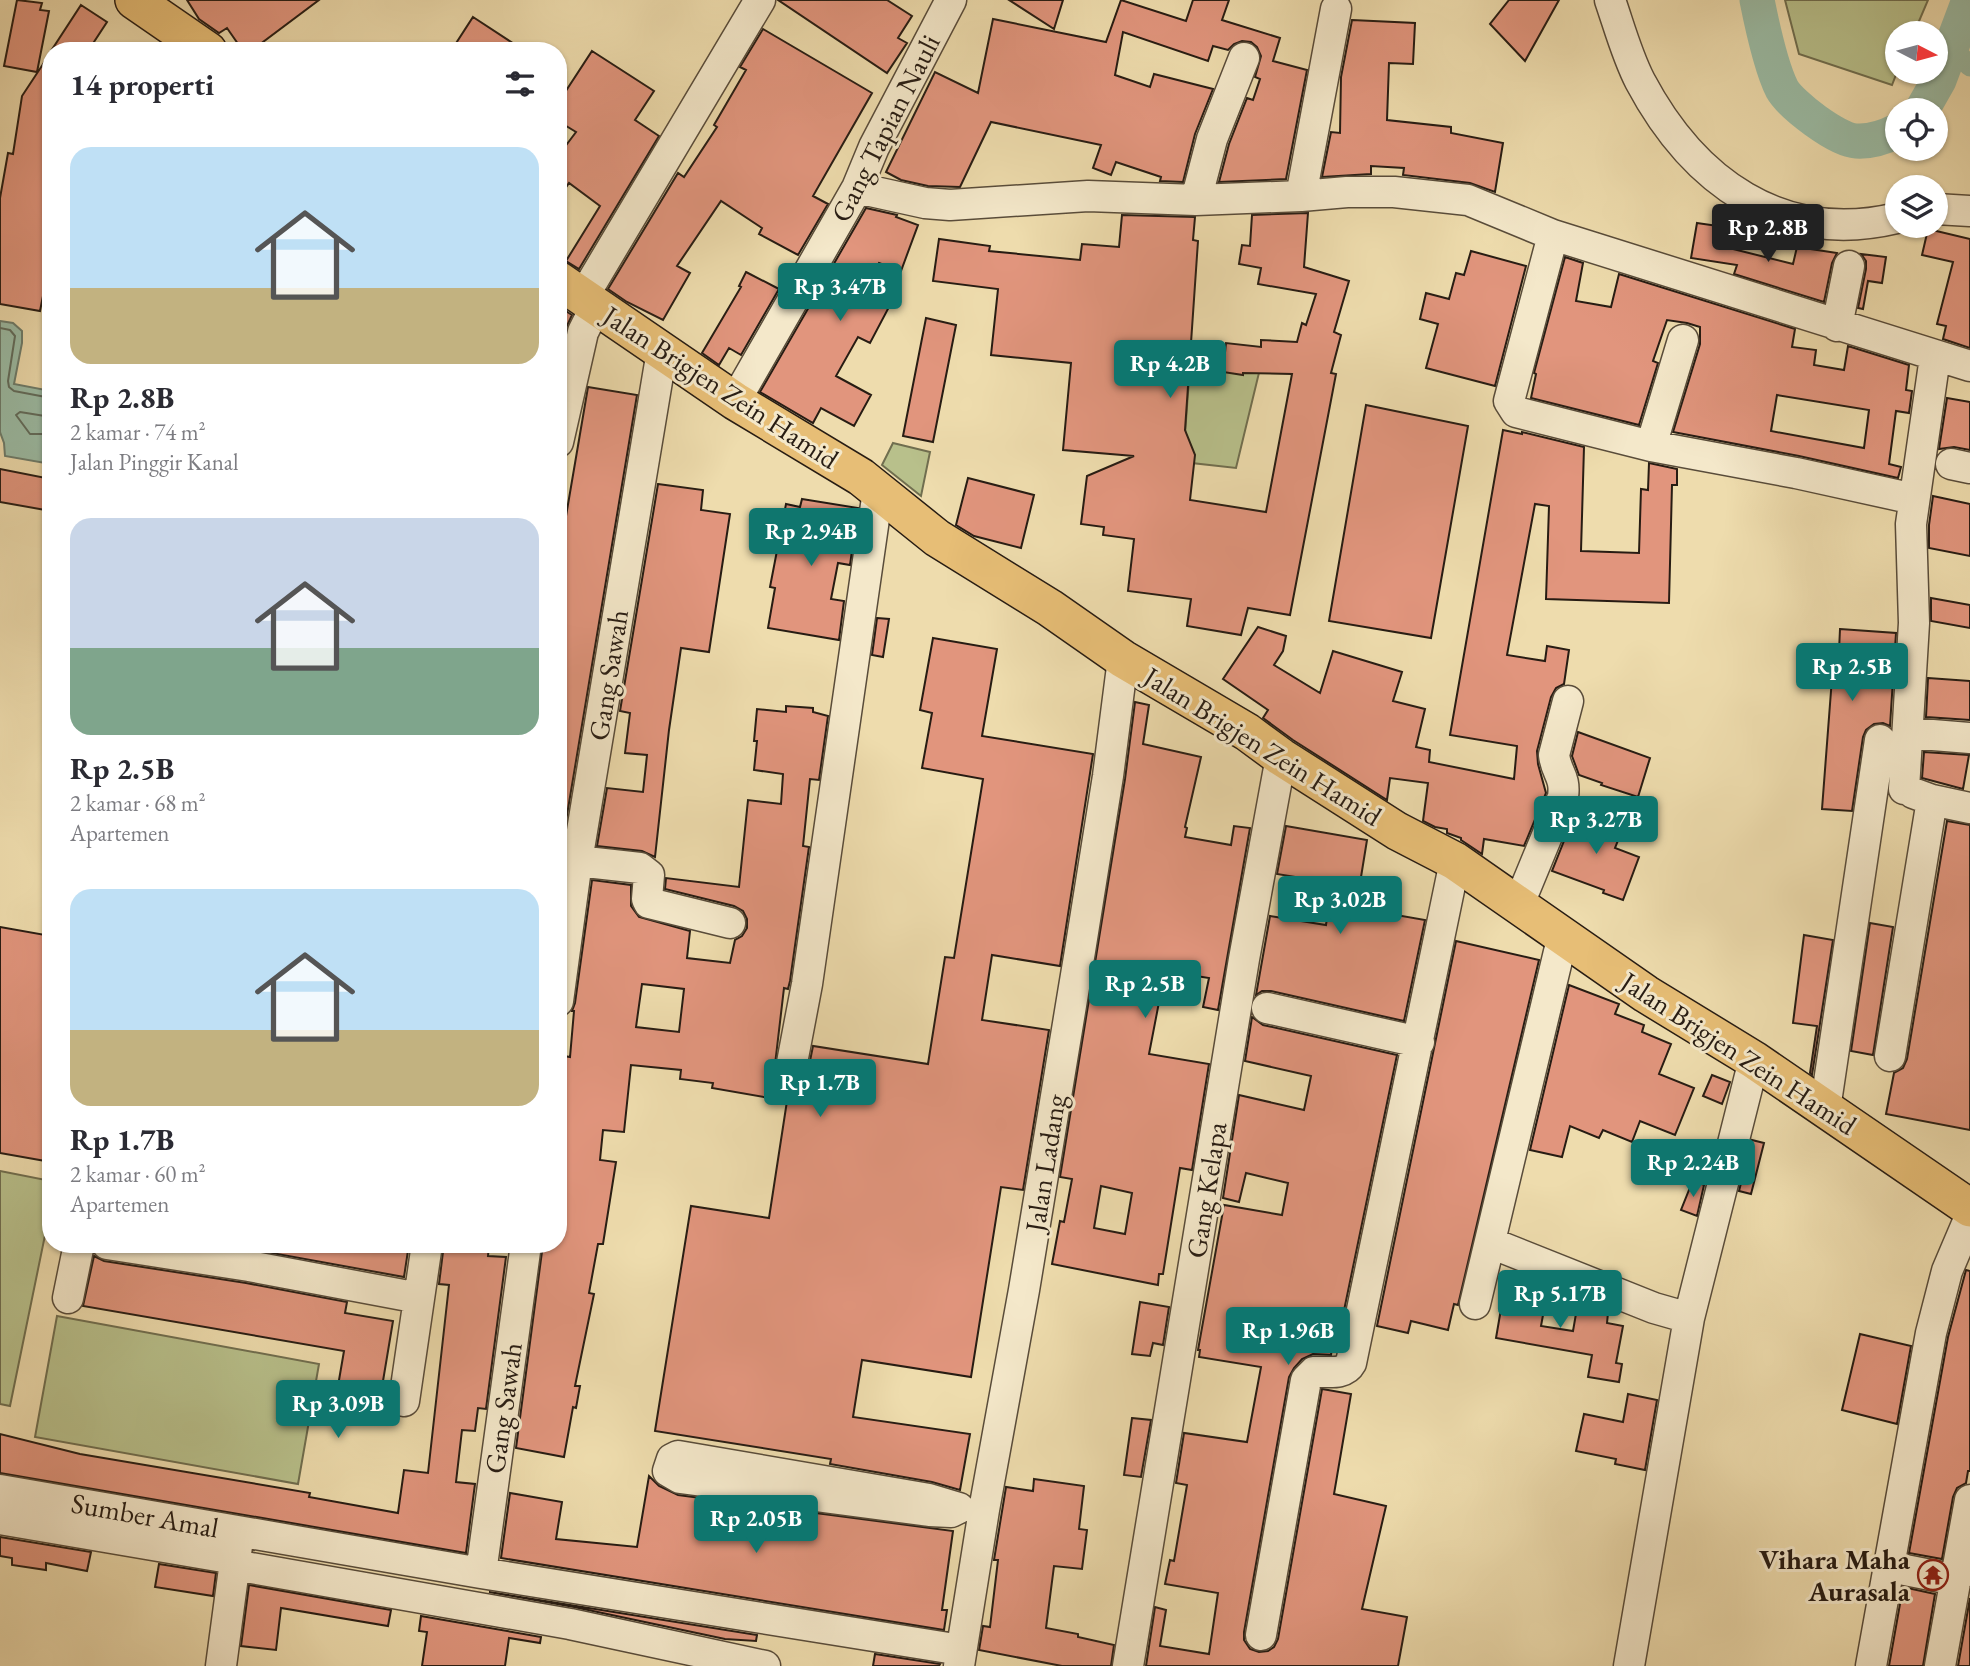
<!DOCTYPE html>
<html lang="id">
<head>
<meta charset="utf-8">
<style>
	:root { --surface:#fff; --page:#f2f2f3; --text:#2b2b33; --muted:#7c7c81; --accent:#0f766e }
	body { margin:0; font-family:"EB Garamond",serif; background:var(--page); color:var(--text); height:100vh; display:flex; flex-direction:column; font-size:26px; white-space:nowrap }
	* { box-sizing:border-box; margin:0 }
	p { font-size:23px; color:var(--muted) }
	.icon { flex:none; width:38px; height:38px; fill:none; stroke:currentColor; stroke-width:2; stroke-linecap:round; stroke-linejoin:round }
	.map { position:relative; flex:1; overflow:hidden }
	.side { position:absolute; left:42px; top:42px; width:525px; height:1211px; display:flex; flex-direction:column; background:var(--surface); border-radius:28px; box-shadow:0 2px 5px #0004 }
	.side>* { flex:none }
	.needle { width:46px; rotate:96deg }
	.controls { position:absolute; left:1885px; top:21px; display:grid; gap:14px }
	.controls a { display:grid; place-items:center; width:63px; height:63px; border-radius:50%; background:var(--surface); box-shadow:0 2px 5px #0004; font-size:35px }
	.price { position:absolute; translate:-50% -60px; padding:0 16px; border-radius:7px; background:var(--accent); color:#fff; font-size:23px; line-height:46px; filter:drop-shadow(0 2px 4px #0008) }
	.price::after { content:''; position:absolute; left:50%; top:42px; width:21px; height:16px; margin-left:-10px; background:inherit; clip-path:polygon(0 0,100% 0,50% 100%) }
	.price.active { background:#222; color:#fff }
	ul { padding:0; list-style:none }
	li { display:grid; align-content:center; gap:14px; height:371px; padding:0 28px }
	li span { display:grid; place-items:center; height:217px; border-radius:21px; color:#555 }
	li>.icon { margin-inline-start:auto }
	span .icon { width:126px; height:126px; fill:#fffc; stroke-width:1 }
	li b { font-size:30px }
	h2 { display:flex; justify-content:space-between; align-items:center; height:84px; padding:0 28px; font-size:30px }
	.map>svg:first-child { display:block }
	.green { fill:#b8c08b; stroke:#706e4f; stroke-width:2 }
	.water { fill:#9bbca5; stroke:#6d7c6b; stroke-width:2 }
	.lines { fill:none; stroke-linecap:round; stroke-linejoin:round }
	.shore { stroke:#616c5c; stroke-width:2 }
	.canal { stroke:#9bbca5; stroke-width:21 }
	.river { stroke:#9bbca5; stroke-width:35 }
	.building { fill:#e1957d; stroke:#271c13; stroke-width:2; fill-rule:evenodd }
	.minor-casing { stroke:#594c3a; stroke-width:33 }
	.major-casing { stroke:#271c13; stroke-width:40 }
	.minor { stroke:#f4e8ca; stroke-width:30 }
	.major { stroke:#e7be76; stroke-width:37 }
	.labels { text-anchor:middle; dominant-baseline:central; stroke-width:6; stroke-linejoin:round; paint-order:stroke }
	.street-label { font-size:28px; fill:#271c13; stroke:#f4e8ca }
	.poi-label { font-size:28px; font-weight:bold; fill:#271c13; stroke:#f4e8ca; text-anchor:end }
</style>
</head>
<body>
<div class="map">
<svg width="1970" height="1666" viewBox="0 0 1970 1666">
	<rect width="100%" height="100%" fill="#eedcad"/>
	<filter id="stains"><feTurbulence type="fractalNoise" baseFrequency=".00286" numOctaves="4"/><feColorMatrix values="0 0 0 0 .2 0 0 0 0 .09 0 0 0 0 .02 0 0 0 .5 -.17"/></filter>
	<radialGradient id="worn" r=".72"><stop offset=".6" stop-color="#630" stop-opacity="0"/><stop offset="1" stop-color="#630" stop-opacity=".3"/></radialGradient>
	<path class="green" d="M1785,0H1928L1914,33H1897V72L1892,85L1799,54Z
		M1191,351L1264,352L1236,468L1183,462Z
		M893,443L930,452L921,496L882,465Z
		M0,1171L51,1181V1206L10,1406L0,1404Z
		M57,1316L319,1364L298,1484L35,1437Z"/>
	<path class="water" d="M0,321L13,323L22,331V343L14,384L51,391V458L45,463L5,456L4,443L0,432Z"/>
	<g class="lines">
		<path class="shore" d="M0,328L10,330L15,336L8,381L9,387L14,391L51,398
			M51,417L20,412L16,415L30,434H51"/>
		<path class="canal" d="M1951,48L1970,66"/>
		<path class="river" d="M1757,0C1762,25 1771,67 1782,89C1791,105 1837,140 1856,141C1871,142 1883,138 1897,131
			M1922,110L1939,80L1969,0"/>
	</g>
	<path class="building" d="M17,0L42,3L40,10L49,11L37,72L4,66Z
		M187,0H319L251,51H243L227,28L219,33L199,19Z
		M778,0H887L912,16L898,38L907,43L887,73Z
		M1009,0H1063L1054,29Z
		M1121,0L1186,21L1193,0H1229L1222,20L1280,38L1273,61L1307,70L1286,179L1219,182L1229,144L1247,98L1253,100L1260,79L1255,77L1261,56L1257,47L1251,42L1242,41L1234,44L1228,50L1213,46L1208,61L1123,32L1115,75L1150,87L1154,74L1213,89L1195,134L1183,182L1160,181L1161,177L1116,162L1111,175L1093,168L1101,145L991,122L960,187L928,186L901,180L886,172L935,72L978,93L993,19L1106,42Z
		M1509,0H1559L1525,61L1490,24Z
		M81,5L107,22L88,51H51Z
		M473,17L525,51H451Z
		M1352,20L1415,23L1413,64L1389,63L1387,120L1451,127V133L1503,143L1495,192L1470,183L1403,175L1404,168L1371,166V174L1322,177L1331,132L1340,133L1341,77Z
		M763,29L872,93L813,196L828,204L798,255L759,234L762,228L721,201L677,266L690,273L663,320L627,302L608,289L678,173L684,177L717,127L714,125L746,70L740,67Z
		M592,51L654,91L635,120L659,136L579,269L566,261L600,206L569,183L558,199V156L576,132L558,121V103Z
		M51,52V281H46L40,311L0,304V198L8,153L13,154L22,96Z
		M866,208L897,215L896,217L918,225L901,271L879,263L864,293L889,307L870,343L858,337L836,376L871,395L854,426L821,408L813,423L760,392Z
		M1308,213L1304,267L1349,281L1334,332L1341,335L1331,373L1336,374L1290,615L1248,608L1241,635L1187,626L1191,599L1128,591L1134,539L1103,535L1104,527L1081,524L1087,476L1134,456L1063,450L1071,363L991,355L998,289L933,281L939,239L990,246L989,251L1080,260L1082,244L1119,247L1122,215L1195,217L1193,240L1198,241L1185,430L1195,455L1190,500L1266,512L1292,374L1243,373V375L1223,372L1226,343L1261,347V340L1297,342L1302,323L1306,325L1316,294L1258,284L1261,268L1239,264L1242,245L1250,246L1252,215Z
		M1697,223L1718,226L1717,228L1728,230L1725,247L1793,264L1797,247L1837,253L1832,263L1824,302L1734,274L1737,265L1691,258Z
		M1928,229L1970,239V348L1943,339L1946,326L1937,324L1953,262L1922,255Z
		M1471,251L1526,266L1495,386L1426,368L1438,324L1420,319L1426,293L1449,299L1456,273L1464,275Z
		M1861,254L1886,257L1882,283L1868,281L1863,309L1858,308L1866,269V261Z
		M1565,257L1583,263L1576,301L1611,307L1619,274L1795,329L1792,347L1816,350L1814,365L1844,370L1848,346L1909,365L1906,390L1912,391L1909,413L1896,411L1889,464L1901,467L1898,478L1799,456L1673,432L1700,344V327L1687,323L1667,320L1653,361L1658,363L1639,425L1531,398L1536,374L1534,373ZM1777,395L1869,410L1864,448L1771,431Z
		M746,272L779,289L741,355L729,348L719,365L702,353L741,287L739,286Z
		M558,306L572,315L566,328L558,362Z
		M926,318L956,325L933,442L903,436Z
		M588,387L637,395L558,869V563Z
		M1947,398L1970,402V450L1954,447L1939,449Z
		M1366,405L1468,426L1431,638L1329,621Z
		M1503,430L1522,434V432L1584,447L1581,551L1639,553L1641,489L1648,490L1649,463L1677,469V485H1672L1669,603L1546,599L1549,506L1535,504L1507,655L1545,661L1547,646L1569,650L1564,684L1556,688L1551,697L1537,751L1538,764L1546,793L1524,846L1484,839L1482,854L1461,840V838L1447,833V829L1435,827L1423,821L1428,783L1390,778L1387,800L1293,740L1263,718L1268,710L1223,679L1258,627L1286,636L1283,651L1274,665L1320,693L1333,651L1402,672L1393,701L1425,709L1416,747L1430,750L1429,762L1514,779L1517,746L1450,735Z
		M0,469L51,479V511L0,502Z
		M968,478L1034,495L1021,548L974,536L956,525Z
		M658,484L703,490L701,510L730,514L709,652L681,648L669,730L655,857L642,851L597,846L607,788L643,792L647,755L625,753L630,713L620,711Z
		M1933,496L1970,504V556L1929,548V525Z
		M802,499L858,508L850,565L838,563L831,599L844,601L839,640L768,628L775,588L770,587L786,504L800,507Z
		M1931,598L1970,605V628L1931,621Z
		M877,618L889,619L883,657L872,655Z
		M1840,629L1896,633L1890,726L1883,723L1874,724L1866,730L1863,737L1852,811L1822,809L1832,678L1798,676L1800,648L1839,651Z
		M933,638L997,649L982,736L1093,754L1060,966L992,955L982,1020L1049,1030L1023,1190L1001,1187L971,1377L862,1360L853,1417L970,1434L960,1490L932,1482L830,1464L831,1459L655,1431L691,1206L769,1218L787,1101L712,1088L713,1083L680,1079L681,1070L631,1065L624,1132L603,1130L600,1160L616,1162L603,1244H598L589,1293L594,1294L575,1386H580L576,1408L573,1407L564,1457L516,1448L543,1244H558V1174L565,1125L558,1124V1055L570,1057L574,1011H572L575,1003L592,880L631,885V906L639,917L690,931L687,958L730,963L735,940L742,936L747,928V919L743,911L734,906L665,889L666,878L739,887L748,800L781,804L783,774L754,770L757,741H754L757,709L786,712V706L813,708V712L828,716L819,780L810,779L803,846L809,847L790,981L788,989L784,988L774,1073L779,1081L787,1085H796L804,1080L808,1071L813,1046L928,1064L945,957L954,958L983,779L922,768L932,713L920,710ZM642,984L684,989L679,1032L636,1027Z
		M1928,678L1970,681V720L1926,717Z
		M1135,702L1149,705L1143,744L1201,757L1185,827L1187,828L1185,837L1231,845L1234,826L1250,828L1218,1010L1203,1007L1209,978L1165,971L1149,1054L1209,1064L1192,1170L1180,1168L1163,1274H1159L1158,1285L1052,1264L1060,1221L1064,1222L1072,1179L1060,1177L1125,779ZM1101,1186L1132,1193L1125,1234L1094,1228Z
		M1578,732L1650,758L1638,797L1601,785L1602,783L1579,775L1572,756Z
		M1924,752L1969,755L1963,789L1922,778Z
		M1576,811L1623,828L1615,848L1639,857L1623,900L1603,893L1604,890L1552,871Z
		M1947,821L1970,825V1130L1886,1114L1894,1073L1903,1068L1907,1059Z
		M1286,826L1367,840L1356,908L1425,920L1404,1021L1271,991H1262L1256,995L1270,916L1326,925L1332,883L1277,874Z
		M1870,923L1893,927L1873,1055L1851,1051Z
		M0,927L51,936V1162L0,1153Z
		M1804,935L1833,940L1812,1075L1810,1073L1817,1026L1793,1023Z
		M1456,941L1539,960L1458,1305L1454,1304L1448,1330L1411,1321L1408,1333L1377,1326Z
		M1569,985L1619,1004L1615,1014L1644,1025L1642,1032L1671,1044L1659,1074L1694,1088L1675,1135L1640,1121L1632,1142L1603,1130L1599,1138L1570,1126L1562,1157L1530,1150Z
		M1252,1017L1263,1025L1397,1055L1336,1349L1332,1348L1331,1355L1313,1354L1302,1359L1294,1368L1289,1377L1244,1632V1640L1250,1649L1259,1652L1268,1651L1274,1647L1278,1639L1322,1389L1328,1390L1351,1394L1334,1494L1386,1506L1362,1609L1407,1617L1398,1666H1146L1155,1607L1166,1610L1160,1646L1209,1654L1218,1593L1165,1584L1170,1560L1174,1561L1187,1485L1176,1483L1184,1433L1247,1442L1261,1367L1199,1357L1200,1350H1198L1224,1205L1282,1215L1288,1183L1246,1173L1239,1202L1223,1198L1239,1095L1304,1110L1311,1076L1245,1061Z
		M1712,1075L1730,1082L1722,1104L1703,1096Z
		M1752,1140L1764,1143L1751,1194L1739,1191Z
		M1693,1180L1704,1185L1697,1216L1681,1210Z
		M223,1244H409L404,1277Z
		M444,1244H489L488,1256L506,1257L486,1409L478,1408L475,1431L462,1430L456,1482L475,1484L466,1553L0,1473V1434L80,1454L310,1493L309,1497L398,1513L404,1470L428,1473L449,1285L439,1284Z
		M94,1256L104,1261L246,1283L347,1302L345,1313L393,1321L376,1423L333,1415L344,1351L83,1306Z
		M1966,1270L1970,1271V1471H1968L1966,1483L1957,1488L1953,1497L1942,1559L1909,1553L1948,1337Z
		M1506,1280L1548,1288L1541,1326L1573,1331L1577,1308L1608,1313L1607,1323L1623,1326L1616,1363L1622,1364L1619,1382L1588,1377L1592,1355L1496,1338Z
		M1140,1302L1169,1307L1163,1345L1153,1343L1150,1356L1132,1354Z
		M1860,1334L1911,1346L1897,1424L1842,1410Z
		M1628,1394L1657,1400L1645,1470L1615,1464L1616,1459L1576,1451L1584,1414L1623,1422Z
		M1132,1418L1151,1420L1141,1477L1124,1475Z
		M649,1476L659,1486L678,1495L953,1531L942,1610H947L944,1630L501,1558L510,1493L562,1502L556,1539L637,1547Z
		M1034,1479L1084,1486L1079,1529L1087,1530L1082,1569L1054,1566L1046,1628L1078,1634V1637L1114,1645L1111,1666H1062L979,1650L983,1626L990,1627L998,1560H994L1006,1487L1033,1491Z
		M0,1537L91,1552L87,1571L46,1563V1570L12,1565V1558L0,1556Z
		M159,1564L216,1573L213,1596L155,1587Z
		M249,1585L391,1610L388,1626L281,1608L276,1650L241,1646Z
		M1903,1587L1935,1594L1923,1666H1889Z
		M489,1592L757,1635L756,1641L725,1639L574,1607Z
		M1970,1598V1666H1958Z
		M421,1616L541,1637L540,1643L509,1638L505,1666H422L427,1632L419,1631Z
		M875,1654L940,1664L939,1666H873Z"/>
	<g class="lines">
		<g class="minor-casing">
			<path id="minor" d="M1610,0C1619,26 1627,56 1640,81C1693,181 1781,246 1897,218
				M857,188L925,203L950,205L1088,196L1196,200L1301,196L1347,192H1394L1468,200L1553,235L1970,366
				M1301,196L1336,9
				M1196,200L1212,139L1244,58
				M1936,209L1970,211
				M1553,235L1509,401L1516,412L1651,446L1796,473L1914,499
				M583,297L760,0
				M1837,326L1849,266
				M735,401L857,188L874,147L951,0
				M558,442L583,332L596,306
				M1651,446L1683,340
				M1951,464L1970,468
				M1908,733L1970,738
				M1904,789L1914,623L1911,524L1935,357
				M1913,793L1932,800L1970,808
				M577,861L640,868L649,875L647,899L649,903L730,923
				M1518,906L1563,797C1566,776 1556,773 1554,755L1568,701
				M558,1001L577,861L662,351
				M1267,1008L1419,1042
				M1890,1056L1932,800
				M791,1068L807,984L878,491
				M1825,1109L1880,740
				M1491,1243L1654,1308L1689,1318L1754,1060
				M107,1244L249,1266L419,1298
				M68,1298L79,1244
				M1475,1304L1563,935
				M404,1401L427,1244
				M678,1456L929,1499L959,1508L951,1512L929,1511L680,1478L668,1471L672,1459Z
				M0,1490L481,1573L961,1650
				M0,1519L235,1559
				M234,1565L570,1624L765,1666
				M1890,1567L1956,1580
				M481,1573L526,1244
				M1261,1635L1306,1380L1314,1372C1326,1371 1344,1376 1351,1363L1455,861
				M221,1666L237,1546
				M959,1666L984,1510L1024,1290L1080,951L1108,776L1123,659
				M1128,1666L1244,959L1281,757
				M1629,1666L1689,1318
				M1871,1666L1931,1333L1947,1271L1970,1217
				M1940,1666L1970,1500"/>
		</g>
		<g class="major-casing">
			<path id="major" d="M134,0L208,51
				M558,280L735,401L861,477L937,538L1050,608L1123,659L1247,732L1281,757L1397,831L1455,861L1646,994L1754,1060L1970,1208"/>
		</g>
		<use href="#minor" class="minor"/>
		<use href="#major" class="major"/>
	</g>
	<defs>
		<g id="temple-ring" transform="scale(1.575)"><circle r="9.5" fill="#f4e8ca" stroke="#8f2418" stroke-width="1.5"/><path d="M0-6L5-2H3V0L6.5 2.5H4V6H1.5V3h-3V6H-4V2.5H-6.5L-3 0V-2H-5Z" fill="#8f2418"/></g>
	</defs>
	<g fill-rule="evenodd">
		<use href="#temple-ring" x="1933" y="1575"/>
	</g>
	<g class="labels">
		<g class="street-label">
			<text transform="translate(885 128) rotate(-63)">Gang Tapian Nauli</text>
			<text transform="translate(721 387) rotate(33)">Jalan Brigjen Zein Hamid</text>
			<text transform="translate(608 675) rotate(-81)">Gang Sawah</text>
			<text transform="translate(1263 746) rotate(32)">Jalan Brigjen Zein Hamid</text>
			<text transform="translate(1739 1053) rotate(33)">Jalan Brigjen Zein Hamid</text>
			<text transform="translate(1045 1163) rotate(-81)">Jalan Ladang</text>
			<text transform="translate(1206 1190) rotate(-81)">Gang Kelapa</text>
			<text transform="translate(503 1408) rotate(-82)">Gang Sawah</text>
			<text transform="translate(145 1515) rotate(10)">Sumber Amal</text>
		</g>
		<g class="poi-label">
			<text x="1910" y="1559">Vihara Maha<tspan x="1910" dy="32">Aurasala</tspan></text>
		</g>
	</g>
	<rect width="100%" height="100%" filter="url(#stains)"/>
	<rect width="100%" height="100%" fill="url(#worn)"/>
</svg>
<div class="controls">
<a><svg class="needle" viewBox="-14 -14 28 28"><path d="M0-13l5 13h-10z" fill="#e53935"/><path d="M0 13l5-13h-10z" fill="#7c7c81"/></svg></a>
<a><svg class="icon" aria-label="locate" viewBox="0 0 24 24"><circle cx="12" cy="12" r="6"/><path d="M12 2v4M12 18v4M2 12h4M18 12h4"/></svg></a>
<a><svg class="icon" aria-label="layers" viewBox="0 0 24 24"><path d="M12 4l9 5-9 5-9-5zM3 14l9 5 9-5"/></svg></a>
</div>
<b class="price active" style="left:1768px;top:264px">Rp 2.8B</b>
<b class="price" style="left:840px;top:323px">Rp 3.47B</b>
<b class="price" style="left:1170px;top:400px">Rp 4.2B</b>
<b class="price" style="left:811px;top:568px">Rp 2.94B</b>
<b class="price" style="left:1852px;top:703px">Rp 2.5B</b>
<b class="price" style="left:1596px;top:856px">Rp 3.27B</b>
<b class="price" style="left:1340px;top:936px">Rp 3.02B</b>
<b class="price" style="left:1145px;top:1020px">Rp 2.5B</b>
<b class="price" style="left:820px;top:1119px">Rp 1.7B</b>
<b class="price" style="left:1693px;top:1199px">Rp 2.24B</b>
<b class="price" style="left:1560px;top:1330px">Rp 5.17B</b>
<b class="price" style="left:1288px;top:1367px">Rp 1.96B</b>
<b class="price" style="left:338px;top:1440px">Rp 3.09B</b>
<b class="price" style="left:756px;top:1555px">Rp 2.05B</b>
<section class="side">
<h2>14 properti<svg class="icon" aria-label="filters" viewBox="0 0 24 24"><path d="M4 7h16M4 17h16"/><circle cx="9" cy="7" r="2"/><circle cx="15" cy="17" r="2"/></svg></h2>
<ul>
<li><span style="background:linear-gradient(#bfe0f5 65%,#c2b280 0)"><svg class="icon" aria-label="home" viewBox="0 0 24 24"><path d="M3 11l9-7 9 7M6 9v11h12V9"/></svg></span><div><b>Rp 2.8B</b><p>2 kamar · 74 m²</p><p>Jalan Pinggir Kanal</p></div></li>
<li><span style="background:linear-gradient(#c9d6e8 60%,#7fa58c 0)"><svg class="icon" aria-label="home" viewBox="0 0 24 24"><path d="M3 11l9-7 9 7M6 9v11h12V9"/></svg></span><div><b>Rp 2.5B</b><p>2 kamar · 68 m²</p><p>Apartemen</p></div></li>
<li><span style="background:linear-gradient(#bfe0f5 65%,#c2b280 0)"><svg class="icon" aria-label="home" viewBox="0 0 24 24"><path d="M3 11l9-7 9 7M6 9v11h12V9"/></svg></span><div><b>Rp 1.7B</b><p>2 kamar · 60 m²</p><p>Apartemen</p></div></li>
</ul>
</section>
</div>
</body>
</html>
